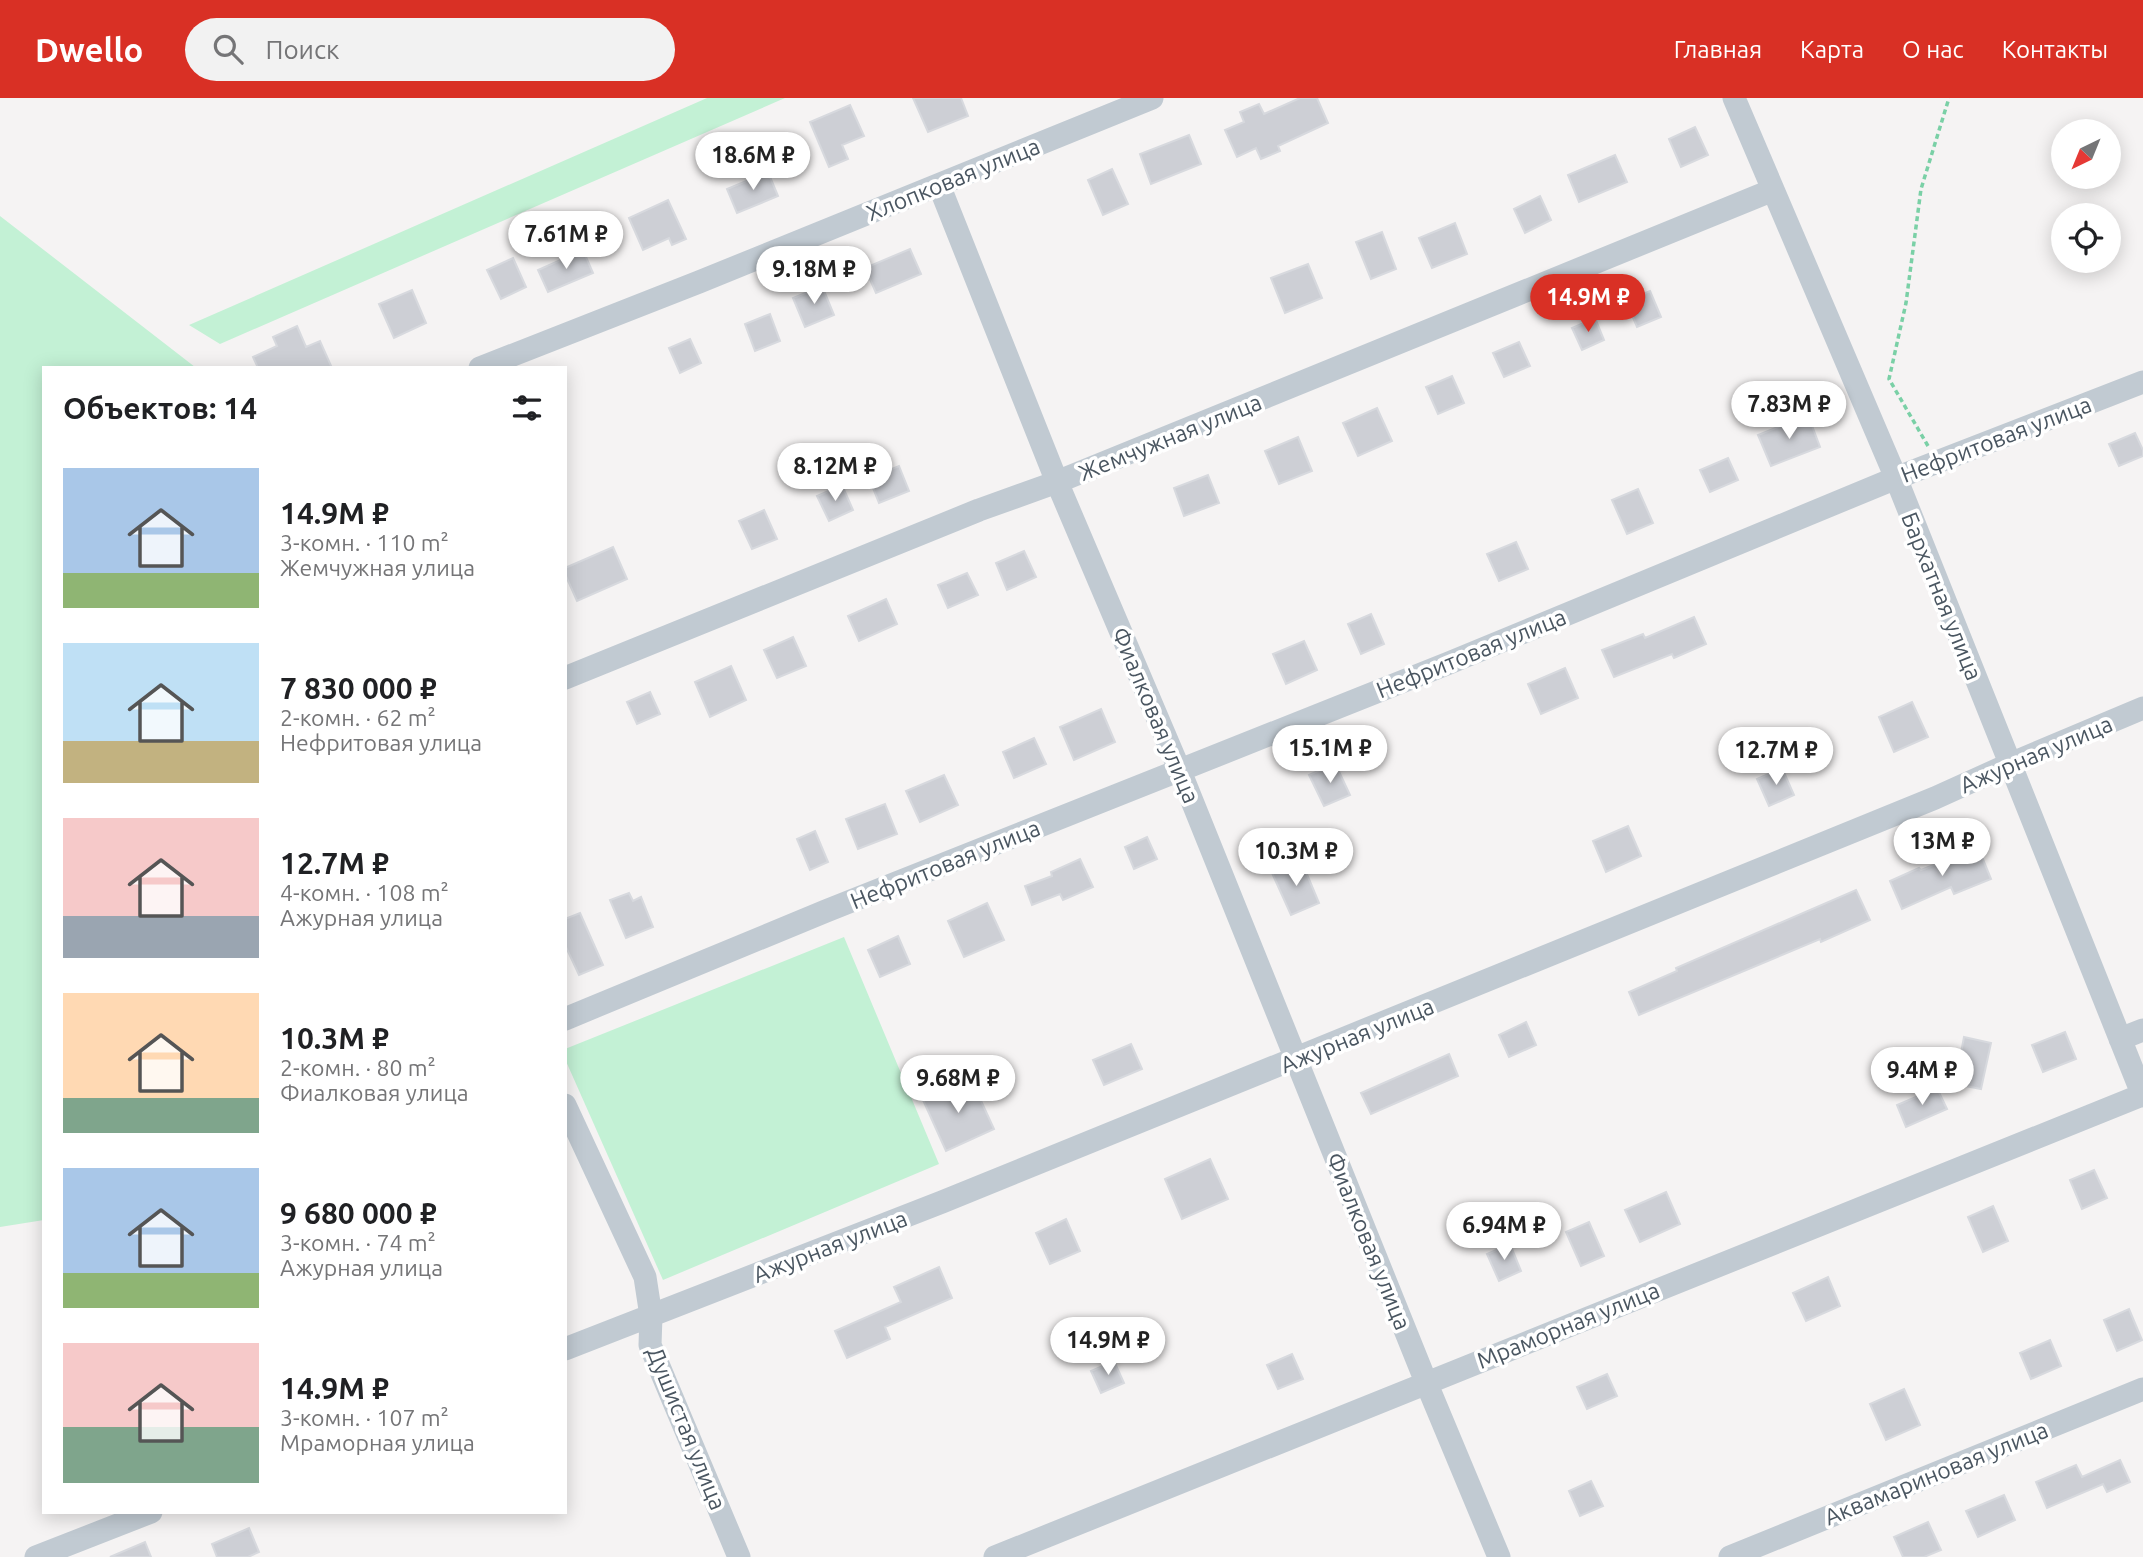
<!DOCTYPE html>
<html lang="ru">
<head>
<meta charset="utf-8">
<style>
	:root { --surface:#fff; --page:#f2f2f2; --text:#202124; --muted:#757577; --accent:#d93025 }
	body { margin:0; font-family:Ubuntu,sans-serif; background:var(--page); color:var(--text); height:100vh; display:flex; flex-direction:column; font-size:26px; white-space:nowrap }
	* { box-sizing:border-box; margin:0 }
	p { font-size:23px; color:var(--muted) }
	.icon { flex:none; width:38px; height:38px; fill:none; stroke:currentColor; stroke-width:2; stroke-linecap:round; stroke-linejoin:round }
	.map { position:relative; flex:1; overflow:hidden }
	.sheet { position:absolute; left:42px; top:268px; width:525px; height:1148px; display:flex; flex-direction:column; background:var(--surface); border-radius:0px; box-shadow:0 4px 18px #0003 }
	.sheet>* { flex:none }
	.needle { width:46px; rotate:223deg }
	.controls { position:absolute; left:2051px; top:21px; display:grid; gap:14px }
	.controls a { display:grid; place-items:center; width:70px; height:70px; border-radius:50%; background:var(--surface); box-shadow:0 4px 18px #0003; font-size:35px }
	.price { position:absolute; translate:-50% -60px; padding:0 16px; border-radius:24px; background:#fff; color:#222; font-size:23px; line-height:46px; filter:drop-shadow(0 2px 4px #0008) }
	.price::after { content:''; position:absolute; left:50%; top:42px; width:21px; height:16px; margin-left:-10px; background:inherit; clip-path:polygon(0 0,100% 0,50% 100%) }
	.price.current { background:var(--accent); color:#fff }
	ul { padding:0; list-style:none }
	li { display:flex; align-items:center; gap:21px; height:175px; padding:0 21px }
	li span { display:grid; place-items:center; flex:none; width:196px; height:140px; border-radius:0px; color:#555 }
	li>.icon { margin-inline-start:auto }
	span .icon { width:84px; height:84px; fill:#fffc; stroke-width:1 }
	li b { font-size:30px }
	h2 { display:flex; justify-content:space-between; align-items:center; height:84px; padding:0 21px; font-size:30px }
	header { display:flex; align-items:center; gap:42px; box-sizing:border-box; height:98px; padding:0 35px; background:var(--accent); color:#fff }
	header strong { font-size:33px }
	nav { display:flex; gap:38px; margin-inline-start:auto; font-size:24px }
	.search { width:490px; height:63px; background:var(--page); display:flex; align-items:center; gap:18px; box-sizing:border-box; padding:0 24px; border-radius:38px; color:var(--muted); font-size:26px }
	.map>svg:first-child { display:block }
	.green { fill:#c3f1d5 }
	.building { fill:#cdcfd5; stroke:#d7d9de; stroke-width:2 }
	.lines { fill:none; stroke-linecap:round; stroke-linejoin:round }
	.path { stroke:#7ad0a6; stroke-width:3.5; stroke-dasharray:5 3.5; stroke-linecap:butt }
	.minor { stroke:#c1cad2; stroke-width:23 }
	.labels { text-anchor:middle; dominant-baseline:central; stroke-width:7; stroke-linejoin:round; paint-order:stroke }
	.street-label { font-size:23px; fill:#4a5661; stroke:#fff }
</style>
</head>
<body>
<header>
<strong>Dwello</strong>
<div class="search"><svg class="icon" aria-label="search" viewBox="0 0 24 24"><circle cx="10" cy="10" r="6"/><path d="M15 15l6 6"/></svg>Поиск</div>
<nav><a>Главная</a><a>Карта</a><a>О нас</a><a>Контакты</a></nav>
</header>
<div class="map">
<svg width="2143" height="1459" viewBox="0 0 2143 1459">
	<rect width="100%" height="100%" fill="#f5f3f3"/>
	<path class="green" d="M707,0H785L220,246L189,227Z
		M0,118L195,269L44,270V1122L0,1129Z
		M844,839L939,1066L663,1182L565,961V951Z"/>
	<path class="building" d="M913,0H961L968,18L928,34Z
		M1300,0H1317L1328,25L1278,48L1280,53L1261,61L1256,50L1237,59L1225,32L1244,24L1240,14L1259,6L1264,16Z
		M850,7L864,38L842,47L848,61L829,69L810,24Z
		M1695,29L1708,57L1681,69L1669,41Z
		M1189,37L1201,66L1151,86L1140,56Z
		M1615,57L1627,84L1579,104L1568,77Z
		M1112,71L1128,106L1103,117L1088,82Z
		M768,74L778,98L737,115L727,91Z
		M1540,98L1551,122L1525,135L1514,111Z
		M668,102L686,141L672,147L669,140L643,152L629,120Z
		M1455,125L1467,156L1432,170L1419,140Z
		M1382,134L1396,171L1371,181L1356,144Z
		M910,151L921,176L876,195L865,170Z
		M583,152L593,175L548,194L538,172Z
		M513,160L526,189L501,201L487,172Z
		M1308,166L1322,200L1285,215L1271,180Z
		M822,188L834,217L805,229L793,200Z
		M412,192L426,225L394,240L379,206Z
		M1650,193L1661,219L1637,229L1626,203Z
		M770,216L780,243L755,253L745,226Z
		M1595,220L1604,242L1582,252L1572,230Z
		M297,228L306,249L320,243L332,270H258L253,259L277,248L273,239Z
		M690,241L701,265L680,275L669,250Z
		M1519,244L1530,268L1504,279L1493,255Z
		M1452,278L1464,305L1438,316L1426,289Z
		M1377,310L1392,343L1358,358L1343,325Z
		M1808,317L1820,349L1771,368L1758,337Z
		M2135,335L2143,352V358L2119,368L2109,346Z
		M1298,339L1312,373L1279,386L1265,353Z
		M1728,360L1738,382L1710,394L1700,372Z
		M899,368L909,393L879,405L869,380Z
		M1208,377L1219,405L1184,418L1174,390Z
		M842,387L853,412L829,423L817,398Z
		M1638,391L1653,425L1627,436L1612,402Z
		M764,412L777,441L752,451L739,423Z
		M1516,444L1528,471L1499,483L1487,456Z
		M613,449L627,481L577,503L565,476V470Z
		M1024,453L1036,479L1007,492L996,465Z
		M967,475L978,497L948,510L938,487Z
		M886,501L897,526L859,543L848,518Z
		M1371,516L1384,546L1361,556L1348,526Z
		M1694,519L1706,546L1674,560L1672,556L1614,579L1602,552L1643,536L1645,540Z
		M793,539L806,568L777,580L764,552Z
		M1304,543L1317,572L1286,586L1273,556Z
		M731,568L746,602L710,619L695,584Z
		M1565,570L1578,600L1541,616L1528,586Z
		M650,594L660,616L637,626L627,604Z
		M1912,604L1928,639L1894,654L1879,619Z
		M1101,611L1115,644L1074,662L1060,629Z
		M1034,640L1046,666L1014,680L1003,654Z
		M1335,665L1350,697L1324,708L1309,677Z
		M1782,670L1794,697L1769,708L1757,681Z
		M944,677L958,707L920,724L906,693Z
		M885,706L897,736L858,751L846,721Z
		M1628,728L1641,758L1606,774L1593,743Z
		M815,733L828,764L810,772L797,741Z
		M1147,739L1157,761L1134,771L1125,749Z
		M1978,749L1991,781L1954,796L1951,789L1902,811L1890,783L1919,770L1921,772Z
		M1080,761L1093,789L1063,802L1060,796L1032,807L1025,788L1052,778L1051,774Z
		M1301,762L1319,805L1291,817L1272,775Z
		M1856,792L1870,822L1821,844L1820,841L1639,917L1629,894L1677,873L1676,870Z
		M629,795L633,803L641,799L653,829L626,840L610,802Z
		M987,805L1004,842L964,859L948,823Z
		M580,815L603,867L579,877L565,847V821Z
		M898,838L910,866L880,879L868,852Z
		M1526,924L1536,947L1509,959L1499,937Z
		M2065,934L2076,961L2043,974L2032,947Z
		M1964,939L1991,945L1981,991L1955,986Z
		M1131,946L1142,971L1104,987L1093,962Z
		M1449,956L1458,978L1371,1016L1361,995Z
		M971,981L994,1031L946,1053L923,1002Z
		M1937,990L1947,1011L1906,1029L1897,1007Z
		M1210,1061L1228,1101L1182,1121L1165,1081Z
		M2094,1072L2107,1100L2082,1111L2070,1082Z
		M1666,1094L1680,1126L1640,1144L1625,1112Z
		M1993,1108L2008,1143L1983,1154L1968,1119Z
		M1066,1121L1080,1153L1050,1166L1036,1135Z
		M1589,1124L1604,1158L1581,1168L1566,1134Z
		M1510,1146L1521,1173L1499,1183L1487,1156Z
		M939,1169L952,1200L885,1229L890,1241L847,1260L835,1233L901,1204L894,1189Z
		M1828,1179L1840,1208L1806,1223L1793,1195Z
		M2129,1211L2142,1242L2117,1253L2104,1222Z
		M2050,1242L2061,1268L2031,1281L2020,1255Z
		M1292,1256L1303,1281L1278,1291L1267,1267Z
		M1114,1263L1124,1285L1101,1295L1091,1273Z
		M1607,1276L1617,1298L1587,1311L1577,1289Z
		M1904,1291L1920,1327L1886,1342L1870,1306Z
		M2120,1362L2130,1384L2107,1394L2103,1386L2047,1410L2036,1384L2076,1367L2082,1379Z
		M1591,1383L1603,1408L1580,1418L1569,1393Z
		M2004,1397L2015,1422L1978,1439L1966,1413Z
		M1928,1424L1941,1452L1924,1459H1903L1894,1439Z
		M249,1430L259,1454L248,1459H217L212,1446Z
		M145,1444L151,1459H110Z"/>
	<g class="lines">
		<path class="path" d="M1928,348L1889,281L1906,205L1921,91L1949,0"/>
		<path class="minor" d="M1734,0L1896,380L2143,998
			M939,87L1057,384L1180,673L1426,1284L1499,1459
			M480,270L699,184L1152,0
			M565,580L979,412L1057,384L1773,92
			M565,921L826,813L1449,565L1896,380L2143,284
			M2120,941L2143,932
			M565,1007L645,1179L651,1218L650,1247L739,1459
			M565,1251L942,1104L1935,700L2010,666L2143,610
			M36,1459L151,1414
			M995,1459L2142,997
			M1730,1459L2143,1291"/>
	</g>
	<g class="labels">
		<g class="street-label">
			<text transform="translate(953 81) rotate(-22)">Хлопковая улица</text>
			<text transform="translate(1170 339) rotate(-22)">Жемчужная улица</text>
			<text transform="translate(1996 341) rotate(-21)">Нефритовая улица</text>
			<text transform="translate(1942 498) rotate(68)">Бархатная улица</text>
			<text transform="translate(1471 555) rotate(-22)">Нефритовая улица</text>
			<text transform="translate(1156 617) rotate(67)">Фиалковая улица</text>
			<text transform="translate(2036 656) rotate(-23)">Ажурная улица</text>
			<text transform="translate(945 766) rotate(-22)">Нефритовая улица</text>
			<text transform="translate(1357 937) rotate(-22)">Ажурная улица</text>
			<text transform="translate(1369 1143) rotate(68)">Фиалковая улица</text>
			<text transform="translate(830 1148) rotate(-21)">Ажурная улица</text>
			<text transform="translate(1568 1227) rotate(-22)">Мраморная улица</text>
			<text transform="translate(687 1330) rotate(68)">Душистая улица</text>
			<text transform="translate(1936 1375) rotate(-22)">Аквамариновая улица</text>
		</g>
	</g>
</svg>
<div class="controls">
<a><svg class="needle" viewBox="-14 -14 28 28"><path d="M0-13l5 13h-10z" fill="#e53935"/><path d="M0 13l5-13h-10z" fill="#757577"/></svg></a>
<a><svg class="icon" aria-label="locate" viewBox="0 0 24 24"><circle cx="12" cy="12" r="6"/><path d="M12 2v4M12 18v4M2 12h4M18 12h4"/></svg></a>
</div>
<b class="price" style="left:753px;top:94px">18.6M ₽</b>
<b class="price" style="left:566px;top:173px">7.61M ₽</b>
<b class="price" style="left:814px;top:208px">9.18M ₽</b>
<b class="price current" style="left:1588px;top:236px">14.9M ₽</b>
<b class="price" style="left:1789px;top:343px">7.83M ₽</b>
<b class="price" style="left:835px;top:405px">8.12M ₽</b>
<b class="price" style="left:1330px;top:687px">15.1M ₽</b>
<b class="price" style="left:1776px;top:689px">12.7M ₽</b>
<b class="price" style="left:1942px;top:780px">13M ₽</b>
<b class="price" style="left:1296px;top:790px">10.3M ₽</b>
<b class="price" style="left:1922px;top:1009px">9.4M ₽</b>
<b class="price" style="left:958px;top:1017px">9.68M ₽</b>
<b class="price" style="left:1504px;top:1164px">6.94M ₽</b>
<b class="price" style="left:1108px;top:1279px">14.9M ₽</b>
<section class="sheet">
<h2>Объектов: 14<svg class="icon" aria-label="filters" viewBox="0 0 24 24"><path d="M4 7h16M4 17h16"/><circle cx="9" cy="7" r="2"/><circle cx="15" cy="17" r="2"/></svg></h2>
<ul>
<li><span style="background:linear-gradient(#a9c7e8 75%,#8fb573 0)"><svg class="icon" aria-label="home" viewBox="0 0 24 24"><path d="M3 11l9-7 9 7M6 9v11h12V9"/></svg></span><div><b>14.9M ₽</b><p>3-комн. · 110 m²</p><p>Жемчужная улица</p></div></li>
<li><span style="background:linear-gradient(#bfe0f5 70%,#c2b280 0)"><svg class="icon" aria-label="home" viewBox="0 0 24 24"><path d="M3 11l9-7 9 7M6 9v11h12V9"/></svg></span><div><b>7 830 000 ₽</b><p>2-комн. · 62 m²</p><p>Нефритовая улица</p></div></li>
<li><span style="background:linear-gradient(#f6c9c9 70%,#9aa5b1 0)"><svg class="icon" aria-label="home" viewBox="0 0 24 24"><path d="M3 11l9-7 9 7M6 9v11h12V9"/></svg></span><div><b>12.7M ₽</b><p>4-комн. · 108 m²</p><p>Ажурная улица</p></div></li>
<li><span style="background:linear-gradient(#ffd9b3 75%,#7fa58c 0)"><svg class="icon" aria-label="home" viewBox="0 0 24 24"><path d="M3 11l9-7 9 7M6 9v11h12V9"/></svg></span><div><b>10.3M ₽</b><p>2-комн. · 80 m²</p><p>Фиалковая улица</p></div></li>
<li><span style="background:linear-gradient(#a9c7e8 75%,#8fb573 0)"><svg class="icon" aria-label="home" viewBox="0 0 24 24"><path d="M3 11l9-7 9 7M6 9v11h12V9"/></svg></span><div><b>9 680 000 ₽</b><p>3-комн. · 74 m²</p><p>Ажурная улица</p></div></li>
<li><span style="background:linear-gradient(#f6c9c9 60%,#7fa58c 0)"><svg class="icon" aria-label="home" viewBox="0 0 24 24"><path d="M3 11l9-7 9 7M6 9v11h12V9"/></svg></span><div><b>14.9M ₽</b><p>3-комн. · 107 m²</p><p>Мраморная улица</p></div></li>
</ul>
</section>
</div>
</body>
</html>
